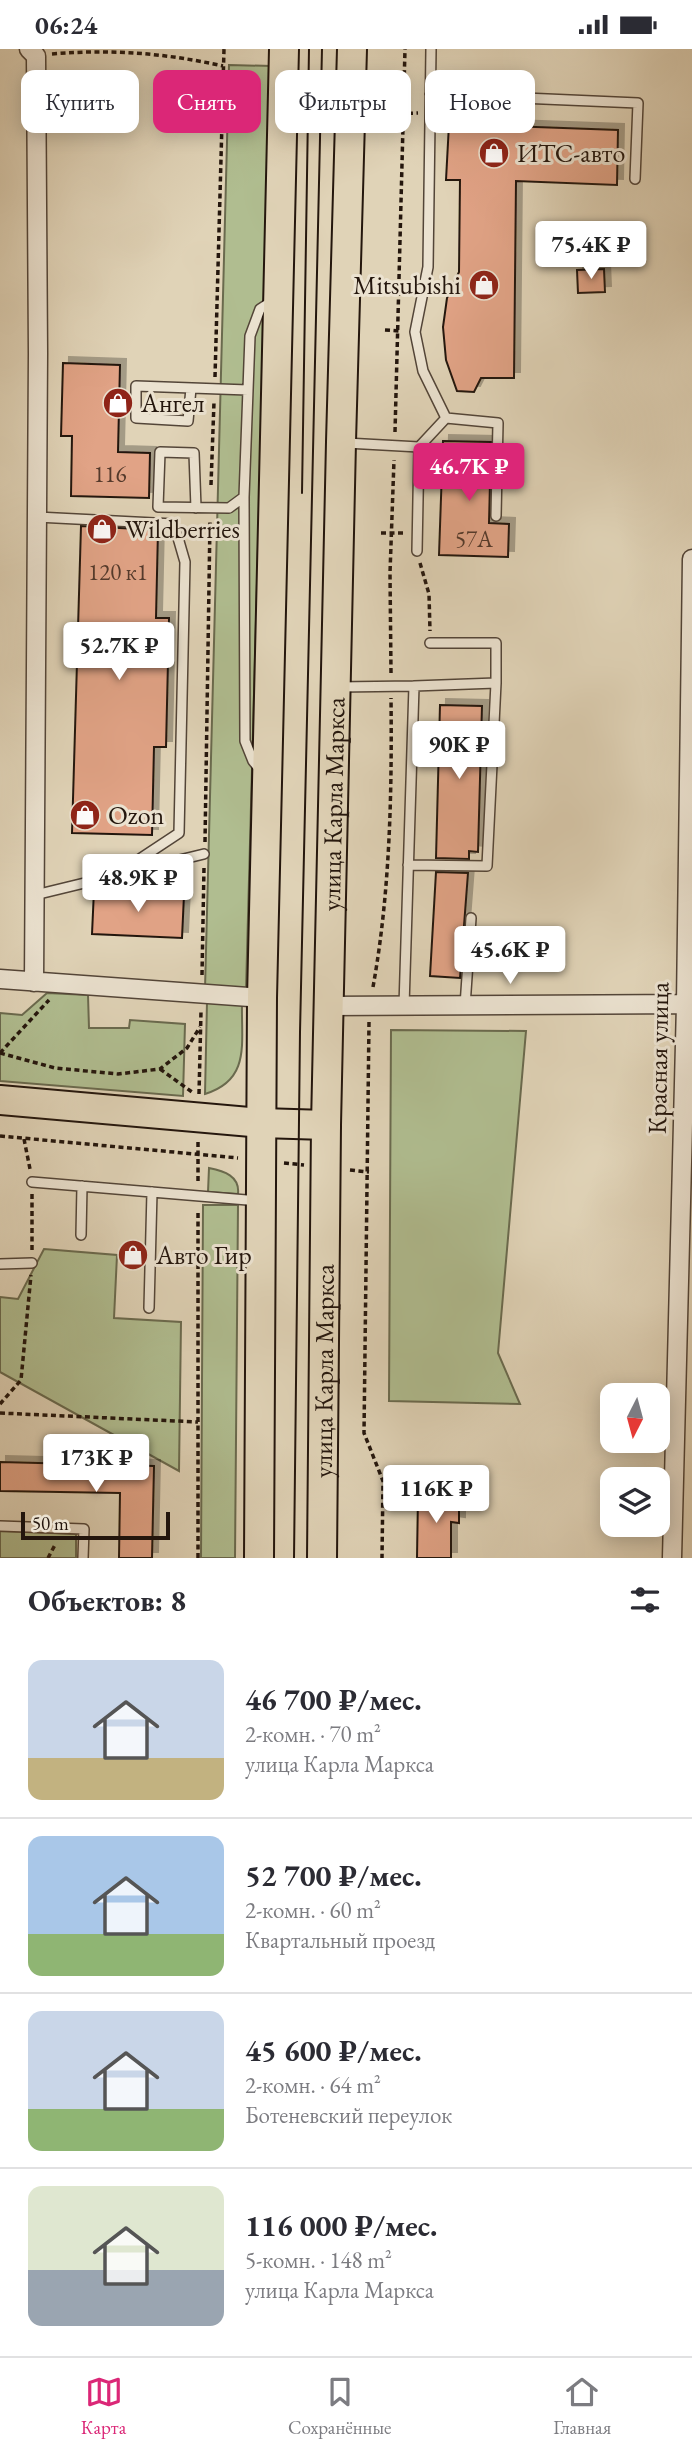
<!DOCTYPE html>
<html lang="ru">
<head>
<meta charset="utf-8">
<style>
	:root { --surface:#fff; --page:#f7f7f7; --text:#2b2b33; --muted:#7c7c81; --line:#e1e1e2; --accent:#db2777 }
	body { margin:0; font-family:"EB Garamond",serif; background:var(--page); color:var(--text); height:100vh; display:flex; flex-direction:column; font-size:26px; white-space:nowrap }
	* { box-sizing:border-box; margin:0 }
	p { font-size:23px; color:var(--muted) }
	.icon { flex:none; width:38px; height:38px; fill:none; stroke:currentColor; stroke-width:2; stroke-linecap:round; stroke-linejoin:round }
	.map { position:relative; height:1509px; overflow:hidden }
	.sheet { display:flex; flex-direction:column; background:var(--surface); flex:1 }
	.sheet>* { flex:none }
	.guide { position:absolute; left:21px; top:21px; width:651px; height:63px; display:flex; gap:14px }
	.needle { width:46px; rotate:186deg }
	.buttons { position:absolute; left:600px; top:1334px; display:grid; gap:14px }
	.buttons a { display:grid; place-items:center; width:70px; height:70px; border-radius:14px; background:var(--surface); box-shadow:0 4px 18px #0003; font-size:35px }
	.scale { position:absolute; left:21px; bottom:18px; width:149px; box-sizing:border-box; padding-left:7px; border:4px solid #24160d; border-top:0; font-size:19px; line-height:24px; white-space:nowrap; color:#24160d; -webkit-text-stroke:5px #ebe2d0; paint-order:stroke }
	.price { position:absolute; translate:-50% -60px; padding:0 16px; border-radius:7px; background:#fff; color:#222; font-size:23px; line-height:46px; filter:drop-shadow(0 2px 4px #0008) }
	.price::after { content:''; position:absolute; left:50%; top:42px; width:21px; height:16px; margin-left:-10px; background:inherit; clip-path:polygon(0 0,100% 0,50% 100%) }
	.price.selected { background:var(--accent); color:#fff }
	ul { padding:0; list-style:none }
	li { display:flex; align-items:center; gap:21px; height:175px; padding:0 28px }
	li+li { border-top:2px solid var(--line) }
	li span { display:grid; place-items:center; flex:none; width:196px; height:140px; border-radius:14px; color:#555 }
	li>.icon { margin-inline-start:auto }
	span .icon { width:84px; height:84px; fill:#fffc; stroke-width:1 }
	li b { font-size:30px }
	h2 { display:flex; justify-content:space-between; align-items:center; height:84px; padding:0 28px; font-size:30px }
	.chip { padding:0 24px; border-radius:14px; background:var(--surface); box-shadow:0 4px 18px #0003; font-size:24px; line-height:63px }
	.chip.selected { background:var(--accent); color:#fff }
	.status { display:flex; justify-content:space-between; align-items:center; height:49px; padding:0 35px; background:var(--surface); direction:ltr }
	.status svg { height:19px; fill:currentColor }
	.tabs { display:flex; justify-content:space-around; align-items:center; height:98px; border-top:2px solid var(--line); background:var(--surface); font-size:19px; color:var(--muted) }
	.tabs a { display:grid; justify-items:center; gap:4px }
	.tabs .selected { color:var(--accent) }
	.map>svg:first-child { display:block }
	.green { fill:#b0bd90; stroke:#6a6a4e; stroke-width:2 }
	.building { fill:#e1a386; stroke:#24160d; stroke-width:2; filter:url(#shadow) }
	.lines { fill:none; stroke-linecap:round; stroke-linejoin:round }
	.service-casing { stroke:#534538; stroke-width:12 }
	.minor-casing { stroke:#534538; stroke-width:21 }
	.primary-casing { stroke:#24160d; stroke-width:32 }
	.path { stroke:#24160d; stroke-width:3.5; stroke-dasharray:5 3.5; stroke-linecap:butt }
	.service { stroke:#ebe2d0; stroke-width:9 }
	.minor { stroke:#ebe2d0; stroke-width:18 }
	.primary { stroke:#e0d3b7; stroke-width:28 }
	.tram { stroke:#24160d; stroke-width:2 }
	.labels { text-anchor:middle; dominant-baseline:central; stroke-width:6; stroke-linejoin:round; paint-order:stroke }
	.number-label { font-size:23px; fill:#53392b }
	.poi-label { font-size:26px; fill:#24160d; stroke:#ebe2d0; text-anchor:start }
	.street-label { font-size:26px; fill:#24160d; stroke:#ebe2d0 }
</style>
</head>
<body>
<div class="status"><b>06:24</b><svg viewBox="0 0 49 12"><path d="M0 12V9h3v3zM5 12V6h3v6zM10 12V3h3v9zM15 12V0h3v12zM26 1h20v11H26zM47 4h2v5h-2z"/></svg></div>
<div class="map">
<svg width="692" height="1509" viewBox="0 0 692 1509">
	<defs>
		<filter id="shadow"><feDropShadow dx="6" dy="-6" stdDeviation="0" flood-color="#0004"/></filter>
	</defs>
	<rect width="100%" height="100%" fill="#e0d3b7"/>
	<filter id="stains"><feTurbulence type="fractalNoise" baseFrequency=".00286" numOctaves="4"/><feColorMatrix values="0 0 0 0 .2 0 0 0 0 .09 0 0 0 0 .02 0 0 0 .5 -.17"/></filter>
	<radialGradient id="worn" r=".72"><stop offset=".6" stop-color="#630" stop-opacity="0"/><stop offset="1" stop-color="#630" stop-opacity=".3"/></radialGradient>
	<path class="green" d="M229,16L271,17L246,941L205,940Z
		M47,944L88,946L89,979H129L130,971L185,975L183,1047L0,1032V964L22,966Z
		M207,953L242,954C241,994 251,1031 205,1045Z
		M391,981L526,982L498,1304L520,1355L389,1352Z
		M209,1119C224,1122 240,1127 238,1145L208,1143Z
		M203,1156H238L235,1509H201Z
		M44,1200L117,1206L114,1269L181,1273L179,1422L0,1323V1248L18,1250Z
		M0,1482L76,1485V1509H0Z"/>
	<path class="building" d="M54,44L76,46L74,67L53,65Z
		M449,75L618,81L617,136L516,132L514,329H481L474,343L457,342L446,311L443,278L447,249L459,223L460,131H446Z
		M604,220L605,243L578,244L577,221Z
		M63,314L120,316L118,403L150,404L149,449L71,447L72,387H61Z
		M443,392L491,393L489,474L509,475L508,508L439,506Z
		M81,477L158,481L156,569H169L166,698H154L152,786L72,784Z
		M440,656L482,657L478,803L469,802V810L436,809Z
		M436,823L468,824L460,929L430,927Z
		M94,841L184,846L182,889L92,885Z
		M0,1413L154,1417L152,1509H119L120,1444L0,1442Z
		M418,1447H459V1474L451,1473V1509H417Z"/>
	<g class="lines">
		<g class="service-casing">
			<path id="service" d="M430,45L638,54L635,130
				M191,339L188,372L136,369V337L248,341
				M446,369L498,374L496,467
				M346,394L419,398L446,369L423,322L415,283L428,218L431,0
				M244,448L245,692L253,712L261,722
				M196,459L194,404L160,403L158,458L229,459L244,448L250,287L260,260L274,251
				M37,468L174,475L185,513L179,784L114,827
				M417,502L419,398
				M430,594H496V634
				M338,638L414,637
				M35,846L204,805
				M404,957L414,637L496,634L487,817L408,816
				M465,957L471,869
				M32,1133L259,1152
				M81,1186L82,1137
				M0,1215L32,1214
				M149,1259L152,1143
				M0,1477L84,1480L83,1509"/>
		</g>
		<g class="minor-casing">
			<path id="minor" d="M29,0L36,7L38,304L34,933
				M0,930L262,949
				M328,957L692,955
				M672,1509L686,955L692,510"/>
		</g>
		<g class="primary-casing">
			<g id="primary">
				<path d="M0,1051L261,1074L326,1076"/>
				<path d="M259,1509L262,949L284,0"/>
				<path id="s1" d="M322,1509L326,1076L341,393L352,0"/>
			</g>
		</g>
		<path class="path" d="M52,5C112,0 164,4 223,17
			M391,65L418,64
			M385,281L399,282
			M215,328L224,0
			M395,383L405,0
			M211,436L214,353
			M381,484H404
			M420,514L429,545L430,582
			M391,624L390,524L394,411
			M205,793L210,472
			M202,926L204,818
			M373,938C390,844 392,745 391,649
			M369,973L364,1384L383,1432L382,1509
			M0,1004L55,1019L118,1025L160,1020L187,999L200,978
			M0,1004L49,951
			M160,1020L192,1043
			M199,1045L201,962
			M0,1087L238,1109
			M24,1090L30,1120
			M284,1114L304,1116
			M350,1121L369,1123
			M198,1132V1091
			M32,1201V1145
			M0,1355L21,1331L31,1226
			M0,1364L198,1373
			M48,1509L56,1494
			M198,1509V1161"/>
		<use href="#service" class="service"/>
		<use href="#minor" class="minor"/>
		<use href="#primary" class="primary"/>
		<path class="tram" d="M302,444L309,0
			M294,1509L300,983L322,0"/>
	</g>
	<defs>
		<g id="shop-disc" transform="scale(1.575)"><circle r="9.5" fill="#8f2418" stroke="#ebe2d0"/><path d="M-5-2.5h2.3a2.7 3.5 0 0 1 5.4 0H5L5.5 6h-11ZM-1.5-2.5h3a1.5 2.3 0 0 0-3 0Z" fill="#fff"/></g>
	</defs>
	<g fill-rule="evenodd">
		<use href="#shop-disc" x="494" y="104"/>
		<use href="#shop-disc" x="484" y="236"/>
		<use href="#shop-disc" x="118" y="354"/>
		<use href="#shop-disc" x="102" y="480"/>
		<use href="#shop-disc" x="85" y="766"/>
		<use href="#shop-disc" x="133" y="1206"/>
	</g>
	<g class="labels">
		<g class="number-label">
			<text x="110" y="425">116</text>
			<text x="474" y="490">57А</text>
			<text x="118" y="523">120 к1</text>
		</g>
		<g class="poi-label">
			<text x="517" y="104">ИТС-авто</text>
			<text x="461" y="236" text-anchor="end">Mitsubishi</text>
			<text x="141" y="354">Ангел</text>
			<text x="125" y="480">Wildberries</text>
			<text x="108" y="766">Ozon</text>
			<text x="156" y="1206">Авто Гир</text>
		</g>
		<g class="street-label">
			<text stroke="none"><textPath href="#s1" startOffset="754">улица Карла Маркса</textPath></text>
			<text transform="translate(658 1009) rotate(-89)">Красная улица</text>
			<text stroke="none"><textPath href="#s1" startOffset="187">улица Карла Маркса</textPath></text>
		</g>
	</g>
	<rect width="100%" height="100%" filter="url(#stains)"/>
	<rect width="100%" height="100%" fill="url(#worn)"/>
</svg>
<div class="buttons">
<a><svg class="needle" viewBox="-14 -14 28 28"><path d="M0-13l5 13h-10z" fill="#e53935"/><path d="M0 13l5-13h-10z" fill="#7c7c81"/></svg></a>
<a><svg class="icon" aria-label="layers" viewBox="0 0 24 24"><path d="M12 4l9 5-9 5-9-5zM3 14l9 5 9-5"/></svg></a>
</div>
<div class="scale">50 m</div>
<b class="price" style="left:591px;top:232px">75.4K ₽</b>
<b class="price selected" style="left:469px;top:454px">46.7K ₽</b>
<b class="price" style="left:119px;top:633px">52.7K ₽</b>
<b class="price" style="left:459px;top:732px">90K ₽</b>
<b class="price" style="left:138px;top:865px">48.9K ₽</b>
<b class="price" style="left:510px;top:937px">45.6K ₽</b>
<b class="price" style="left:96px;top:1445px">173K ₽</b>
<b class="price" style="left:436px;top:1476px">116K ₽</b>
<div class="guide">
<a class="chip">Купить</a>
<a class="chip selected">Снять</a>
<a class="chip">Фильтры</a>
<a class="chip">Новое</a>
</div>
</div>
<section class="sheet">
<h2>Объектов: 8<svg class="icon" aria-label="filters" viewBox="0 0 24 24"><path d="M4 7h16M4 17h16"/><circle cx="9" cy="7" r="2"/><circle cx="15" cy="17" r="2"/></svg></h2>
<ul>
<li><span style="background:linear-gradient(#c9d6e8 70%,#c2b280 0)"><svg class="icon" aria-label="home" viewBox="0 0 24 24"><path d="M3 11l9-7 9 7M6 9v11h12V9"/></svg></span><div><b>46 700 ₽/мес.</b><p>2-комн. · 70 m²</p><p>улица Карла Маркса</p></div></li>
<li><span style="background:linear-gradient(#a9c7e8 70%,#8fb573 0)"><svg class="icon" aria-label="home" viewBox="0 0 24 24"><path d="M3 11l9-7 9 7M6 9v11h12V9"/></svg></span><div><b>52 700 ₽/мес.</b><p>2-комн. · 60 m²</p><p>Квартальный проезд</p></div></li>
<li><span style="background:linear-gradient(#c9d6e8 70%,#8fb573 0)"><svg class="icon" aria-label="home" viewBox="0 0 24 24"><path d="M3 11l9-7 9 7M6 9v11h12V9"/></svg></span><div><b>45 600 ₽/мес.</b><p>2-комн. · 64 m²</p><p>Ботеневский переулок</p></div></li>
<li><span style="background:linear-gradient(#dfe7d0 60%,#9aa5b1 0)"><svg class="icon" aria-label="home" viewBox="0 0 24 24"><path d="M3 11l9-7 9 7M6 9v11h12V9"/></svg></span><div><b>116 000 ₽/мес.</b><p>5-комн. · 148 m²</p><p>улица Карла Маркса</p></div></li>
</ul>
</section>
<nav class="tabs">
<a class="selected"><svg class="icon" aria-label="map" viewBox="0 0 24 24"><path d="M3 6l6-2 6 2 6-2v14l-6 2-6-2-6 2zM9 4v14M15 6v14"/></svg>Карта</a>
<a><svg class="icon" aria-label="saved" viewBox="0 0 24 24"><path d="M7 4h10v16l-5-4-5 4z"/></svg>Сохранённые</a>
<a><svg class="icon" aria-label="home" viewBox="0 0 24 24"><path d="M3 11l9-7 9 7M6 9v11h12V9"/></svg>Главная</a>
</nav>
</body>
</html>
